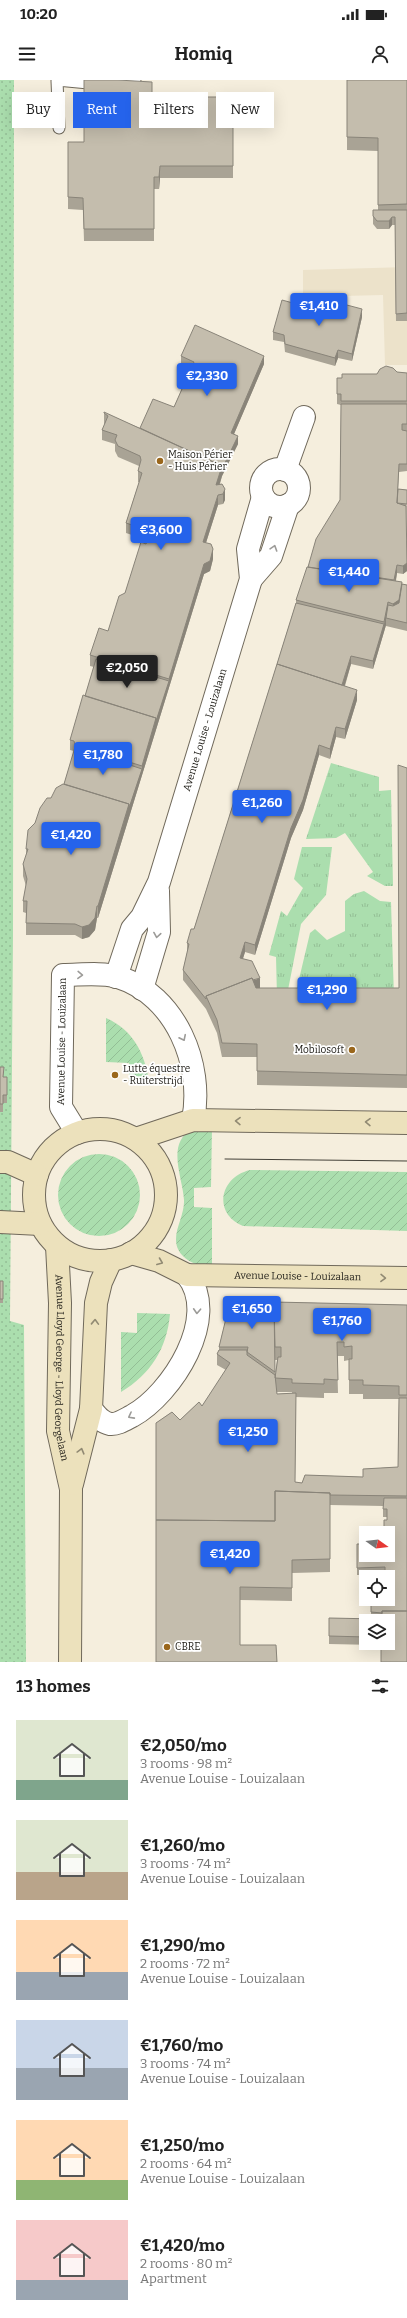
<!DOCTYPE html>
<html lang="en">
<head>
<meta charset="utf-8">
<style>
	:root { --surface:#fff; --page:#f2f2f2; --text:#222; --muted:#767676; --accent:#2563eb }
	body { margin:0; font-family:Bitter,serif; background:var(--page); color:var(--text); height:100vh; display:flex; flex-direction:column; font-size:15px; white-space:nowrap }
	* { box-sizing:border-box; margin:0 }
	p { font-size:13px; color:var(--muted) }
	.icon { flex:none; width:22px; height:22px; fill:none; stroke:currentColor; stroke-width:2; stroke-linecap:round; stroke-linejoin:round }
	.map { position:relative; height:1582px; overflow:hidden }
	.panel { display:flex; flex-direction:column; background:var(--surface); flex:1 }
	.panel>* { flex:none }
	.guide { position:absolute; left:12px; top:12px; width:383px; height:36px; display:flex; gap:8px }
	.needle { width:26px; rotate:104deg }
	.buttons { position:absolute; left:359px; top:1446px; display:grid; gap:8px }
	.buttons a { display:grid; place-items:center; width:36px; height:36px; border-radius:0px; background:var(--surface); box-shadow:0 4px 16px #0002; font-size:20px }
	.price { position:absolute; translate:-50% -34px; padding:0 9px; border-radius:4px; background:var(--accent); color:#fff; font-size:13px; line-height:26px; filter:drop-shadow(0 1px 2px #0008) }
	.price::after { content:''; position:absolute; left:50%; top:24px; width:12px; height:9px; margin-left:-6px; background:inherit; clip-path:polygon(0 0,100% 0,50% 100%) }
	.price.selected { background:#222; color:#fff }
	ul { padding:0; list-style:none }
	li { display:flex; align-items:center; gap:12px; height:100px; padding:0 16px }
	li span { display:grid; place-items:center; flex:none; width:112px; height:80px; border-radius:0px; color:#555 }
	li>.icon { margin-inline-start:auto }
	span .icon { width:48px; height:48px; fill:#fffc; stroke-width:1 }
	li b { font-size:17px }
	h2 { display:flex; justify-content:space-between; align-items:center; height:48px; padding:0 16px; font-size:17px }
	.pill { padding:0 14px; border-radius:0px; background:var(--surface); box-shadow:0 4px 16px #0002; font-size:14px; line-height:36px }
	.pill.selected { background:var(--accent); color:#fff }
	.status { display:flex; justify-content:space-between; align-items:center; height:28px; padding:0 20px; background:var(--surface); direction:ltr }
	.status svg { height:11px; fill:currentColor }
	header { display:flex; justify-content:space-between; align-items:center; height:52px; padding:0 16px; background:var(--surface); font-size:18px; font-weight:700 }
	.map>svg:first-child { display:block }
	.built { fill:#ece2ca }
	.grass { fill:url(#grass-tufts) }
	.park { fill:url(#park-dots) }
	.garden { fill:url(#garden-furrows) }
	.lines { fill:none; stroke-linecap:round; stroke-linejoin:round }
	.lane-casing { stroke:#70695b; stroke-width:13 }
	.street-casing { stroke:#70695b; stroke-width:24 }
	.secondary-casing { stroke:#70695b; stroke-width:24 }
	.lane { stroke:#fff; stroke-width:11 }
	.street { stroke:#fff; stroke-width:22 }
	.secondary { stroke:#ece1bc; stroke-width:22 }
	.tram { stroke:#434038; stroke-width:1 }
	.wall { fill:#a9a395; fill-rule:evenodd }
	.shaded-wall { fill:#898479 }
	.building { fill:#c4bdad; stroke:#898479 }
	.oneway { stroke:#9c9b98 }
	.oneway2 { stroke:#918a73 }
	.poi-dot { fill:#9a671c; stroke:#fff; stroke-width:1.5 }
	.labels { text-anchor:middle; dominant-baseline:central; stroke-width:3.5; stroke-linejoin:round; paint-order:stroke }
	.poi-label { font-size:10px; fill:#22201a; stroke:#fff; text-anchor:start }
	.street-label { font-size:10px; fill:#22201a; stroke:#fff }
</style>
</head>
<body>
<div class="status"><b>10:20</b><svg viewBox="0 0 49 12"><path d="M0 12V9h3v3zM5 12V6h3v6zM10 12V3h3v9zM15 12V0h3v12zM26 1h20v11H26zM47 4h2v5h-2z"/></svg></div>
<header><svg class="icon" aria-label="menu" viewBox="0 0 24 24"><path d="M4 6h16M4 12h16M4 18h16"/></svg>Homiq<svg class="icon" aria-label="person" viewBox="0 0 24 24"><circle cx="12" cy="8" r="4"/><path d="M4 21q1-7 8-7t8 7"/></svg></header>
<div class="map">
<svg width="407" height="1582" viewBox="0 0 407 1582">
	<defs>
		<pattern id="grass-tufts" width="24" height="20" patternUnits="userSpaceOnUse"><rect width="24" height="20" fill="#abdeae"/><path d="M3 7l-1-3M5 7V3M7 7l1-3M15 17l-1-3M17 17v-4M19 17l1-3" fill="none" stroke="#93be95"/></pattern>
		<pattern id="park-dots" width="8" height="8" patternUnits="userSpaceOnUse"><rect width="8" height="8" fill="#abdeae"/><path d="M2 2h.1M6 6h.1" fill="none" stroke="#93be95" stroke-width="1.8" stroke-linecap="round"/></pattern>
		<pattern id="garden-furrows" width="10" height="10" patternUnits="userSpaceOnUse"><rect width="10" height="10" fill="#abdeae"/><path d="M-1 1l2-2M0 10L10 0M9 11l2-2" fill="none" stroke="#93be95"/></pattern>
	</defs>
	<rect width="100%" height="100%" fill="#f5eedd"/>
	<path class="built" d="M407,187V285H385L383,215L303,217V190Z"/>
	<path class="grass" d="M331,683L379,697V711L391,710L393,806H385L367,796L373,792L345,753L336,758L306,759Z
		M302,767H332L326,815L301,844L287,915L277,917L276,877L269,875L281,831L287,836L303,808L294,799Z
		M364,811L380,821L391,822L394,918L295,916L310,853L315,849L327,860L345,851V821L354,814Z"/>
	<path class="park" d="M0,0H14L13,854L10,1241L24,1245L26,1582H0Z"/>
	<path class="garden" d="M106,938C133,950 144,972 149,1000L129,1001V983L106,982Z
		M212,1048L211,1107L194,1108V1127L212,1128V1186C200,1185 191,1185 182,1175C167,1158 185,1139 184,1120C183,1099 165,1061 193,1050C199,1049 206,1049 212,1048Z
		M58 1115a41 41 0 1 1 82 0a41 41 0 1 1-82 0Z
		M250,1090L407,1092V1151L243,1146C212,1133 220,1097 250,1090Z
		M137,1233L170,1234C167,1268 151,1294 121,1312V1252L137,1253Z"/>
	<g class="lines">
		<g class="lane-casing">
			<path id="lane" d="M57,0L99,4
				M57,1L59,48
				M116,3L135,0"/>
		</g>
		<g class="street-casing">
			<g id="street">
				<circle cx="280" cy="408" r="19"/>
				<path d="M285,390L304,337"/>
				<path d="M251,499L271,476L288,425"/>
				<path id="s1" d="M116,897L132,849L142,837L159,802L251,499L248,469L263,417"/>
				<path d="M142,909L159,852L158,811"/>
				<path id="s2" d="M77,1053L61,1027L63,895C80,895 102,892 118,897C176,915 204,985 193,1040"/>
				<path d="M91,1329C97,1336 101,1342 110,1344C117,1345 126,1339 132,1336C172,1314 221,1237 187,1195"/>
			</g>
		</g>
		<g class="secondary-casing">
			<g id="secondary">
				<circle cx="100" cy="1115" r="66"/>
				<path d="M136,1059L193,1040L407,1043"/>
				<path d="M0,1082H8L37,1095"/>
				<path d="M0,1142L40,1144"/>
				<path id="s3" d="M57,1166L60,1223L58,1351L71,1409L70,1582"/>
				<path id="s4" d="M131,1173L159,1181L187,1195L407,1198"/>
				<path d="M72,1404L91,1329L96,1223L101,1202L111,1180"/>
			</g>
		</g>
		<use href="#lane" class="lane"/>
		<use href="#street" class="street"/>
		<use href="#secondary" class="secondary"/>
		<path class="tram" d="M225,1079L407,1081"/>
	</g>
	<path class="wall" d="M347,0H407V241H396L395,145H392L389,149H377L373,144V130H378V71L347,70Z
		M152,17H233V98H160L159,109H154V161H84L83,130L68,129V62H84Z
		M322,231L362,237L352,281L338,278L335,286L285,272L284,262L273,260V252Z
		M181,276L264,284L234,354L238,364L222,396L220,404H222L225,420L223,424L218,425L206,463L213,479L210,491L204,494L98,838H97L95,850L89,857L82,859L75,855H26V833L23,832V821L26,806L23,796V784L26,777V769L35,743L51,718L64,704L74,671L70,670V660L85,616L94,587L90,586V575L108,551L125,513L147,460L126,453V443L139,402H138V391L139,386L118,377L115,371V364L102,360V350L105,344H104V333L140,348L174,327L191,288L181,284Z
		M397,292L407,293V391L399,392L398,409L407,410L406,461H407V491L403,494L397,493L396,501L402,504L407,505V551L386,546V545L373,589L351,584L345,606L357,620L345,659L336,657L330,679L319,675L303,730L291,758L255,875L245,872L243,878L260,908H259H399L407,688V1008L257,1005V977H222L217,953L206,929L183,900V890L187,873V863L194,849L277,584L296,523V520L308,487L340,420L341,325L337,324V298H342L377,294Z
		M0,987L3,997H7V1023H3V1032H0Z
		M0,1201H3V1223H0Z
		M230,1222L274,1223V1224V1222L407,1225V1582H381V1563H388V1541L377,1540V1541H366V1563H377L376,1565L329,1564V1538L371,1539V1519H388V1497H385V1495H357V1464H366V1475H388V1453H384V1440H387V1437H383V1426L330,1425V1492L292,1493V1521L240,1520V1565H276L277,1582H156V1343L172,1332L180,1340L199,1322L202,1326L226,1290L217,1285V1274L219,1270V1267ZM275,1241V1280H277L275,1296ZM337,1276H344V1281L349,1280V1314H363V1319H399L398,1387L363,1389V1397L305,1395L302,1403L295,1402L296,1317L324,1318V1313H338ZM277,1312H292V1313L277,1314Z"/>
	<path class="shaded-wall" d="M160,86V98L159,109V97Z
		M392,137V145L389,149V141Z
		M362,229V237L352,281V274Z
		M338,270V278L335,286V278Z
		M264,276V284L231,361V353Z
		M238,356V364L222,396L216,415V405L222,386Z
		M225,409V420L223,424V414Z
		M218,415V425L203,472V462Z
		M213,469V479L210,491L204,494L98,838V826L129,724L142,689V686L156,638L169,601V599L204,484Z
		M407,483V491L403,494V486Z
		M397,485V493L394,510V502Z
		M402,502V512L399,530L393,534V524Z
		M388,522V533L386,538V545L384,552L373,589V581L384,544Z
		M351,576V584L342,614V606Z
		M357,610V620L345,659V649Z
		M336,647V657L330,679V669Z
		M319,665V675L303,730L291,758L255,875V865L291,748Z
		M97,826V838L95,850L89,857L82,859V847Z
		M245,862V872L240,888V878Z
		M260,898V908L211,927L207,918Z"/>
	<path class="building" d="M84,0H118L152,2V17H233V86H160L159,97H154V149H84L83,118L68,117V62H84Z
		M347,0H407V124L378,125V58L347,57Z
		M373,130H407V233L396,234L395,137H392L389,141H377L373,136Z
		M324,219L362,229L352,274L338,270L335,278L285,264L284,255L273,252L282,220L322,231Z
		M195,245L264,276L231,353L238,356L222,389V386L140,348L153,319L174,327L194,282L181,276Z
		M386,286L393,288L397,292L407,293V321H341V314H337V298H342V294H377L380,289Z
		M341,324H407V344H402V350L407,351V384H399L397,423L406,426L407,483L403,486L397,485L394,500L308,487L316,459L340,420Z
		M104,332L222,386L216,405L222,404L225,409L223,414L218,415L203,462L211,464L213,469L210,481L204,484L169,599L90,575L99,548L108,551L119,516L125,513L141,462L146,464L148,457L164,462L166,456L126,443L142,393L138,391L141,380L140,376L118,366L115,360L117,355L102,350L108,336L104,333Z
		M398,409L407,410V424L397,423Z
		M307,487L402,502L399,520L393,524L388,522L384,542L296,520Z
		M402,504L407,505V543L386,538L388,525L393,526L399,523Z
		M296,523L384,544L373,581L351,576L342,605L277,584Z
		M96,579L169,601L156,641V638L85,616Z
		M277,584L357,610L345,649L336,647L330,669L319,665L303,720L291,748L255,865L245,862L240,878L252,881L260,898L253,900L252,898L206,916V919L183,890L189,864L187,863L191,849H194L195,846Z
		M83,615L156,638L142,686L75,665L74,661L70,660Z
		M75,667L142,689L129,728V724L64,704Z
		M398,685L407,688V995L257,991V964L222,963L217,940L206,916L252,898L256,908H399Z
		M63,704L129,724L98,826H97L95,838L89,845L82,847L75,844L26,843L27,821H23L27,799L23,784L28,769H26L28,750L35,743L40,728L47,718H51L56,708Z
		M0,987H4L3,997H7V1015H3V1024H0Z
		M0,1201H3V1219H0Z
		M230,1222L274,1223L275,1292L247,1272L248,1267H219Z
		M274,1222L407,1225V1315H399V1306L363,1305V1300H349V1279H352V1266L344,1267V1262H337L338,1300L324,1299V1304L292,1303V1299L275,1298L278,1277H281V1267H275Z
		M219,1270H247V1275L275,1295L277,1314L296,1313L295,1402L302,1403L305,1395L363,1397V1389L398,1387L399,1318H407V1416L330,1415V1413L275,1411V1441L156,1440V1343L172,1332L180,1340L199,1322L202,1326L230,1283L217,1274Z
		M275,1411L330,1413V1479L292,1480V1508L240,1507V1565H276L277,1582H156V1440L275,1441Z
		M384,1418H407V1531H382V1533L371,1532V1519H388V1497H385V1487L357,1488V1464H366V1475H388V1453H384V1440H387V1429H383Z
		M382,1531H407V1582H381V1563H388V1541H382Z
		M329,1538L377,1539V1541H366V1557L329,1556Z"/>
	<defs><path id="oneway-chevron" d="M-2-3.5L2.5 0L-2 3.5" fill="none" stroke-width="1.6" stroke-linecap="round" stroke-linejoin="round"/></defs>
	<g class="oneway">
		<use href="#oneway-chevron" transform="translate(274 468) rotate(-72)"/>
		<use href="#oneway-chevron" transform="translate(157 855) rotate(99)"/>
		<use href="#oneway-chevron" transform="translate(80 895) rotate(2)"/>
		<use href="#oneway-chevron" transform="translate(183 958) rotate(64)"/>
		<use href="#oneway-chevron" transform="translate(197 1231) rotate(93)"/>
		<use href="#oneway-chevron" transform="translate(131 1336) rotate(152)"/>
	</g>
	<g class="oneway2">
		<use href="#oneway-chevron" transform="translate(238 1041) rotate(-179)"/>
		<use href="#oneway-chevron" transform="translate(368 1042) rotate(-179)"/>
		<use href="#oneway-chevron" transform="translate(160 1182) rotate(22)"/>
		<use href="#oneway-chevron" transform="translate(383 1198) rotate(1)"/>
		<use href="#oneway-chevron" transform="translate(95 1242) rotate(-88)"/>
		<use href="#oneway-chevron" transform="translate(81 1371) rotate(-75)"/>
	</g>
	<g class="poi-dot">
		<circle cx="160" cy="381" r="4"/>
		<circle cx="352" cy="970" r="4"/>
		<circle cx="115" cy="995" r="4"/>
		<circle cx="167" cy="1567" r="4"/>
	</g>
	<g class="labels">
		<g class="poi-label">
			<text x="168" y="375">Maison Périer<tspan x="168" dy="12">- Huis Périer</tspan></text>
			<text x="344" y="970" text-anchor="end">Mobilosoft</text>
			<text x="123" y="989">Lutte équestre<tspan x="123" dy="12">- Ruiterstrijd</tspan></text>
			<text x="175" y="1567">CBRE</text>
		</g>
		<g class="street-label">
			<text stroke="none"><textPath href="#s1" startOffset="264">Avenue Louise - Louizalaan</textPath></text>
			<text stroke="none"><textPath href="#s2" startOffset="96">Avenue Louise - Louizalaan</textPath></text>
			<text stroke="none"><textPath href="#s4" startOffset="171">Avenue Louise - Louizalaan</textPath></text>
			<text stroke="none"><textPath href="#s3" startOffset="122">Avenue Lloyd George - Lloyd Georgelaan</textPath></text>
		</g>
	</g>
</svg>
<div class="buttons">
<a><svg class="needle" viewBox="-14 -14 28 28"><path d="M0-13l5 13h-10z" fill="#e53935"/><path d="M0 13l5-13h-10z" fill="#767676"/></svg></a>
<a><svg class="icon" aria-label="locate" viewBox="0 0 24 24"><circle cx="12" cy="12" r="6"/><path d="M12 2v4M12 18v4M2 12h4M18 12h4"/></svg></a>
<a><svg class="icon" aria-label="layers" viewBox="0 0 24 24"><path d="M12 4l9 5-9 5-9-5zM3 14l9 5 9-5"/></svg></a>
</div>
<b class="price" style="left:319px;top:247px">€1,410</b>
<b class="price" style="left:207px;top:317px">€2,330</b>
<b class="price" style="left:161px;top:471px">€3,600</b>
<b class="price" style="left:349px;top:513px">€1,440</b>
<b class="price selected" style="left:127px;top:609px">€2,050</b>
<b class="price" style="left:103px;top:696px">€1,780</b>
<b class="price" style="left:262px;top:744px">€1,260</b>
<b class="price" style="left:71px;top:776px">€1,420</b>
<b class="price" style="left:327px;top:931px">€1,290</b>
<b class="price" style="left:252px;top:1250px">€1,650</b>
<b class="price" style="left:342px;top:1262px">€1,760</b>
<b class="price" style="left:248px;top:1373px">€1,250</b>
<b class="price" style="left:230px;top:1495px">€1,420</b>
<div class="guide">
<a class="pill">Buy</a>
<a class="pill selected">Rent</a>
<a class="pill">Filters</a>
<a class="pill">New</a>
</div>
</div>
<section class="panel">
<h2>13 homes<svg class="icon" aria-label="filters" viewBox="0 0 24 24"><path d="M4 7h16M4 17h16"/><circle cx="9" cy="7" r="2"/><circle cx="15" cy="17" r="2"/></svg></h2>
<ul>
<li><span style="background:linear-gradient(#dfe7d0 75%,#7fa58c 0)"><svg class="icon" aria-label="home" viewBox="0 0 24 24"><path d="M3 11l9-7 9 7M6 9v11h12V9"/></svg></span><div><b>€2,050/mo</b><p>3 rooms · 98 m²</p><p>Avenue Louise - Louizalaan</p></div></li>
<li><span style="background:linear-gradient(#dfe7d0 65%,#b9a48a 0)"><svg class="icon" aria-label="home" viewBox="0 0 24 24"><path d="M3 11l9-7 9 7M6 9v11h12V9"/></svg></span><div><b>€1,260/mo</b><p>3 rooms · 74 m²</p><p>Avenue Louise - Louizalaan</p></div></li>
<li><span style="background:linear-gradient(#ffd9b3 65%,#9aa5b1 0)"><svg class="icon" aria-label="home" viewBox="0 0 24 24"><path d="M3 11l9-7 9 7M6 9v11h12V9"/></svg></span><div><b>€1,290/mo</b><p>2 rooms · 72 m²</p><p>Avenue Louise - Louizalaan</p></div></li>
<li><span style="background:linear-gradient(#c9d6e8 60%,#9aa5b1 0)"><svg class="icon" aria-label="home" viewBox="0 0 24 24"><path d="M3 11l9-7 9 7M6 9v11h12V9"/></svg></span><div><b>€1,760/mo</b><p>3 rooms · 74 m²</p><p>Avenue Louise - Louizalaan</p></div></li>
<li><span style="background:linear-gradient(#ffd9b3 75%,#8fb573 0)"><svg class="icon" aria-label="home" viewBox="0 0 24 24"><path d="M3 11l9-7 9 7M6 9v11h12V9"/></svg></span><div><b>€1,250/mo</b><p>2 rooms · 64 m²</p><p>Avenue Louise - Louizalaan</p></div></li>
<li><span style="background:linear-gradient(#f6c9c9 75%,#9aa5b1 0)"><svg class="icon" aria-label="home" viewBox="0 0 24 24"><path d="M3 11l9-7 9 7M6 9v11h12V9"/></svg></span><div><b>€1,420/mo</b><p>2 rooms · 80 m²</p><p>Apartment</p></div></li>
</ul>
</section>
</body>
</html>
